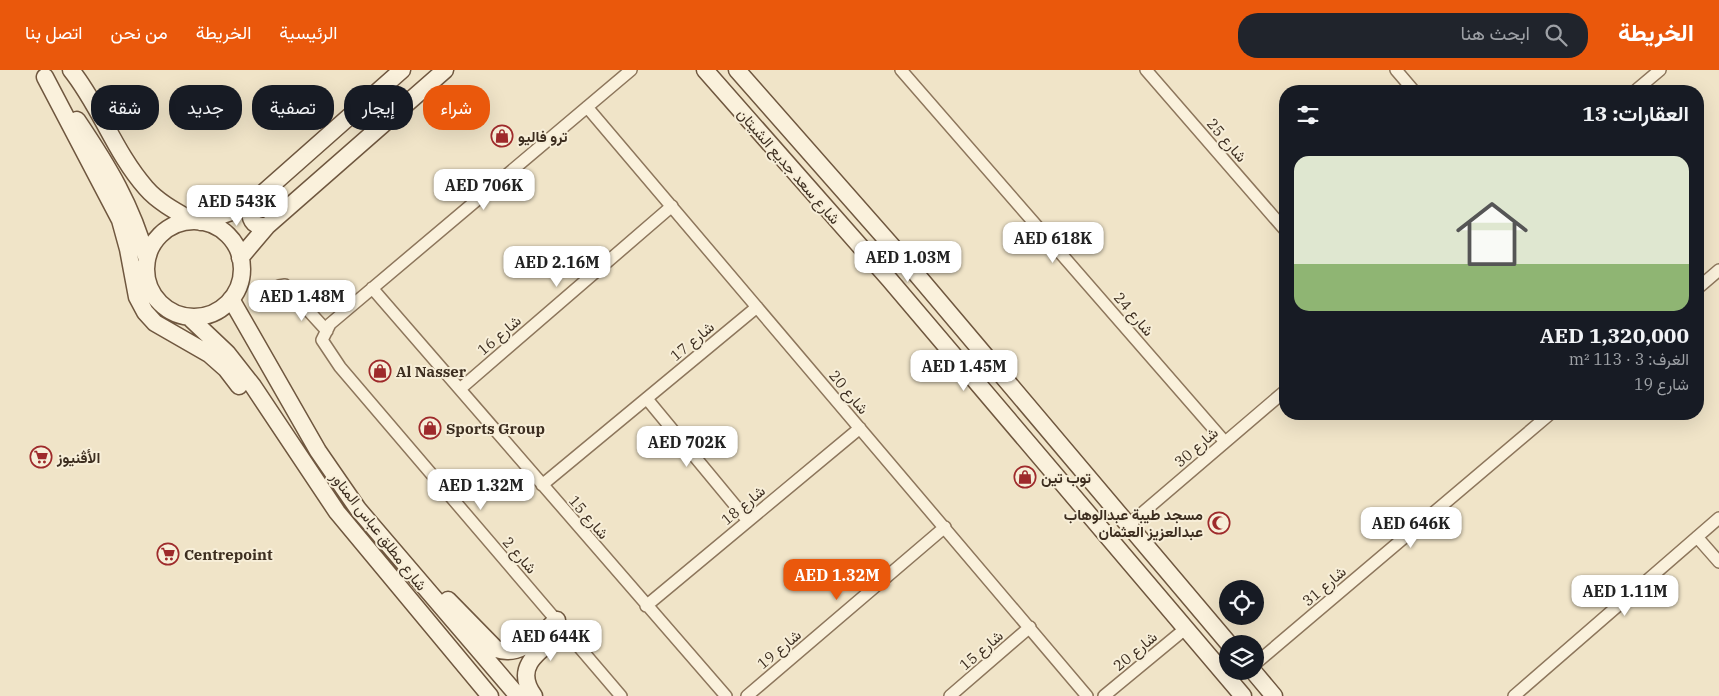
<!DOCTYPE html>
<html lang="ar">
<head>
<meta charset="utf-8">
<style>
	:root { --surface:#171b24; --page:#20242c; --text:#f1f3f6; --muted:#9ea1a6; --accent:#ea580c }
	body { margin:0; font-family:"IBM Plex Serif",Vazirmatn,serif; background:var(--page); color:var(--text); direction:rtl; height:100vh; display:flex; flex-direction:column; font-size:19px; white-space:nowrap }
	* { box-sizing:border-box; margin:0 }
	p { font-size:16px; color:var(--muted) }
	.icon { flex:none; width:28px; height:28px; fill:none; stroke:currentColor; stroke-width:2; stroke-linecap:round; stroke-linejoin:round }
	.map { position:relative; flex:1; overflow:hidden; direction:ltr }
	.details { position:absolute; left:1279px; top:15px; width:425px; height:335px; display:flex; flex-direction:column; background:var(--surface); border-radius:20px; box-shadow:0 5px 20px #0002; direction:rtl }
	.details>* { flex:none }
	.top-card { position:absolute; left:15px; top:15px; width:475px; height:45px; direction:rtl; display:flex; gap:10px }
	.controls { position:absolute; left:1219px; top:510px; display:grid; gap:10px }
	.controls a { display:grid; place-items:center; width:45px; height:45px; border-radius:50%; background:var(--surface); box-shadow:0 5px 20px #0002; font-size:25px }
	.price { position:absolute; translate:-50% -42px; padding:0 11px; border-radius:10px; background:#fff; color:#222; font-size:16px; line-height:32px; filter:drop-shadow(0 1px 2px #0008) }
	.price::after { content:''; position:absolute; left:50%; top:30px; width:15px; height:11px; margin-left:-8px; background:inherit; clip-path:polygon(0 0,100% 0,50% 100%) }
	.price.active { background:var(--accent); color:#fff }
	ul { padding:0; list-style:none }
	li { display:grid; align-content:center; gap:10px; height:265px; padding:0 15px }
	li span { display:grid; place-items:center; height:155px; border-radius:15px; color:#555 }
	li>.icon { margin-inline-start:auto }
	span .icon { width:90px; height:90px; fill:#fffc; stroke-width:1 }
	li b { font-size:21px }
	h2 { display:flex; justify-content:space-between; align-items:center; height:60px; padding:0 15px; font-size:21px }
	.chip { padding:0 18px; border-radius:20px; background:var(--surface); box-shadow:0 5px 20px #0002; font-size:18px; line-height:45px }
	.chip.active { background:var(--accent); color:#fff }
	header { display:flex; align-items:center; gap:30px; box-sizing:border-box; height:70px; padding:0 25px; background:var(--accent); color:#fff }
	header strong { font-size:24px }
	nav { display:flex; gap:28px; margin-inline-start:auto; font-size:18px }
	.search { width:350px; height:45px; background:var(--page); display:flex; align-items:center; gap:12px; box-sizing:border-box; padding:0 18px; border-radius:20px; color:var(--muted); font-size:19px }
	.map>svg:first-child { display:block }
	.lines { fill:none; stroke-linecap:round; stroke-linejoin:round }
	.street-casing { stroke:#8d765c; stroke-width:14 }
	.secondary-casing { stroke:#6f573f; stroke-width:19 }
	.street { stroke:#faf1dc; stroke-width:11 }
	.secondary { stroke:#faf1dc; stroke-width:16 }
	.labels { text-anchor:middle; dominant-baseline:central; stroke-width:4; stroke-linejoin:round; paint-order:stroke }
	.poi-label { font-size:15px; font-weight:bold; fill:#3d2e20; stroke:#f7eed8; text-anchor:start }
	.street-label { font-size:15px; fill:#3d2e20; stroke:#f7eed8 }
</style>
</head>
<body>
<header>
<strong>الخريطة</strong>
<div class="search"><svg class="icon" aria-label="search" viewBox="0 0 24 24"><circle cx="10" cy="10" r="6"/><path d="M15 15l6 6"/></svg>ابحث هنا</div>
<nav><a>الرئيسية</a><a>الخريطة</a><a>من نحن</a><a>اتصل بنا</a></nav>
</header>
<div class="map">
<svg width="1719" height="626" viewBox="0 0 1719 626">
	<rect width="100%" height="100%" fill="#f0e4c8"/>
	<g class="lines">
		<g class="street-casing">
			<path id="street" d="M901,0L1225,372
				M1146,0L1285,160
				M1396,0L1414,21
				M1635,21L1660,0
				M587,37L1087,626
				M372,218L726,626
				M1698,218L1719,200
				M273,233V224L279,216L285,215L327,261
				M460,319L672,136
				M647,329L748,451
				M542,415L757,237
				M1127,456L1285,321
				M1697,467L1719,492
				M646,536L860,358
				M1255,594L1550,344
				M621,626L340,297L322,270L330,254L631,0
				M747,626L945,457
				M950,626L1030,557
				M1104,626L1185,559
				M1514,626L1719,448"/>
		</g>
		<g class="secondary-casing">
			<path id="secondary" d="M71,0C100,36 115,83 146,118C158,132 177,142 193,151
				M705,0L889,209L1243,626
				M737,0L907,193L1229,574
				M45,7L120,150L128,179L137,227L145,242L155,253L209,284L226,299L239,316
				M77,50C108,96 132,135 147,190
				M255,130C247,144 249,157 267,156
				M146 199a48 48 0 1 1 96 0a48 48 0 1 1-96 0Z
				M201,152L238,140L255,130L402,0
				M240,188L267,156L445,0
				M231,229L318,381L358,439L518,626
				M189,247L227,283L253,316L337,442L490,626
				M448,530L496,579C521,588 539,565 557,550
				M1253,601L1274,626
				M534,626C511,595 543,579 565,561"/>
		</g>
		<use href="#street" class="street"/>
		<use href="#secondary" class="secondary"/>
	</g>
	<defs>
		<g id="shop-ring" transform="scale(1.125)"><circle r="9.5" fill="#f7eed8" stroke="#9e2a2b" stroke-width="1.5"/><path d="M-5-2.5h2.3a2.7 3.5 0 0 1 5.4 0H5L5.5 6h-11ZM-1.5-2.5h3a1.5 2.3 0 0 0-3 0Z" fill="#9e2a2b"/></g>
		<g id="supermarket-ring" transform="scale(1.125)"><circle r="9.5" fill="#f7eed8" stroke="#9e2a2b" stroke-width="1.5"/><path d="M-6-5.5h2.5l.6 2H6L4.5 2H-2.5L-4.4-4H-6ZM-1.5 3.2a1.3 1.3 0 1 0 .1 0ZM3 3.2a1.3 1.3 0 1 0 .1 0Z" fill="#9e2a2b"/></g>
		<g id="mosque-ring" transform="scale(1.125)"><circle r="9.5" fill="#f7eed8" stroke="#9e2a2b" stroke-width="1.5"/><path d="M3.5-4.9A6 6 0 1 0 3.5 4.9A5 5 0 1 1 3.5-4.9Z" fill="#9e2a2b"/></g>
	</defs>
	<g fill-rule="evenodd">
		<use href="#shop-ring" x="502" y="66"/>
		<use href="#shop-ring" x="380" y="301"/>
		<use href="#shop-ring" x="430" y="358"/>
		<use href="#supermarket-ring" x="41" y="387"/>
		<use href="#shop-ring" x="1025" y="407"/>
		<use href="#mosque-ring" x="1219" y="453"/>
		<use href="#supermarket-ring" x="168" y="484"/>
	</g>
	<g class="labels">
		<g class="poi-label">
			<text x="518" y="66">ترو فاليو</text>
			<text x="396" y="301">Al Nasser</text>
			<text x="446" y="358">Sports Group</text>
			<text x="57" y="387">الأڤنيوز</text>
			<text x="1041" y="407">توب تين</text>
			<text x="1203" y="444" text-anchor="end">مسجد طيبة عبدالوهاب<tspan x="1203" dy="17">عبدالعزيز العثمان</tspan></text>
			<text x="184" y="484">Centrepoint</text>
		</g>
		<g class="street-label">
			<text transform="translate(1227 70) rotate(49)">شارع 25</text>
			<text transform="translate(789 96) rotate(49)">شارع سعد جديع الشيتان</text>
			<text transform="translate(1134 244) rotate(49)">شارع 24</text>
			<text transform="translate(499 265) rotate(-41)">شارع 16</text>
			<text transform="translate(692 271) rotate(-40)">شارع 17</text>
			<text transform="translate(849 322) rotate(50)">شارع 20</text>
			<text transform="translate(1196 377) rotate(-41)">شارع 30</text>
			<text transform="translate(743 435) rotate(-40)">شارع 18</text>
			<text transform="translate(589 447) rotate(49)">شارع 15</text>
			<text transform="translate(379 461) rotate(52)">شارع مطلق عباس المناور</text>
			<text transform="translate(520 485) rotate(49)">شارع 2</text>
			<text transform="translate(1324 516) rotate(-41)">شارع 31</text>
			<text transform="translate(779 579) rotate(-40)">شارع 19</text>
			<text transform="translate(981 580) rotate(-41)">شارع 15</text>
			<text transform="translate(1135 581) rotate(-40)">شارع 20</text>
		</g>
	</g>
</svg>
<div class="controls">
<a><svg class="icon" aria-label="locate" viewBox="0 0 24 24"><circle cx="12" cy="12" r="6"/><path d="M12 2v4M12 18v4M2 12h4M18 12h4"/></svg></a>
<a><svg class="icon" aria-label="layers" viewBox="0 0 24 24"><path d="M12 4l9 5-9 5-9-5zM3 14l9 5 9-5"/></svg></a>
</div>
<b class="price" style="left:484px;top:141px">AED 706K</b>
<b class="price" style="left:237px;top:157px">AED 543K</b>
<b class="price" style="left:1053px;top:194px">AED 618K</b>
<b class="price" style="left:908px;top:213px">AED 1.03M</b>
<b class="price" style="left:557px;top:218px">AED 2.16M</b>
<b class="price" style="left:302px;top:252px">AED 1.48M</b>
<b class="price" style="left:964px;top:322px">AED 1.45M</b>
<b class="price" style="left:687px;top:398px">AED 702K</b>
<b class="price" style="left:481px;top:441px">AED 1.32M</b>
<b class="price" style="left:1411px;top:479px">AED 646K</b>
<b class="price active" style="left:837px;top:531px">AED 1.32M</b>
<b class="price" style="left:1625px;top:547px">AED 1.11M</b>
<b class="price" style="left:551px;top:592px">AED 644K</b>
<div class="top-card">
<a class="chip active">شراء</a>
<a class="chip">إيجار</a>
<a class="chip">تصفية</a>
<a class="chip">جديد</a>
<a class="chip">شقة</a>
</div>
<section class="details">
<h2>العقارات: 13<svg class="icon" aria-label="filters" viewBox="0 0 24 24"><path d="M4 7h16M4 17h16"/><circle cx="9" cy="7" r="2"/><circle cx="15" cy="17" r="2"/></svg></h2>
<ul>
<li><span style="background:linear-gradient(#dfe7d0 70%,#8fb573 0)"><svg class="icon" aria-label="home" viewBox="0 0 24 24"><path d="M3 11l9-7 9 7M6 9v11h12V9"/></svg></span><div><b>AED 1,320,000</b><p>الغرف: 3 · 113 m²</p><p>شارع 19</p></div></li>
</ul>
</section>
</div>
</body>
</html>
